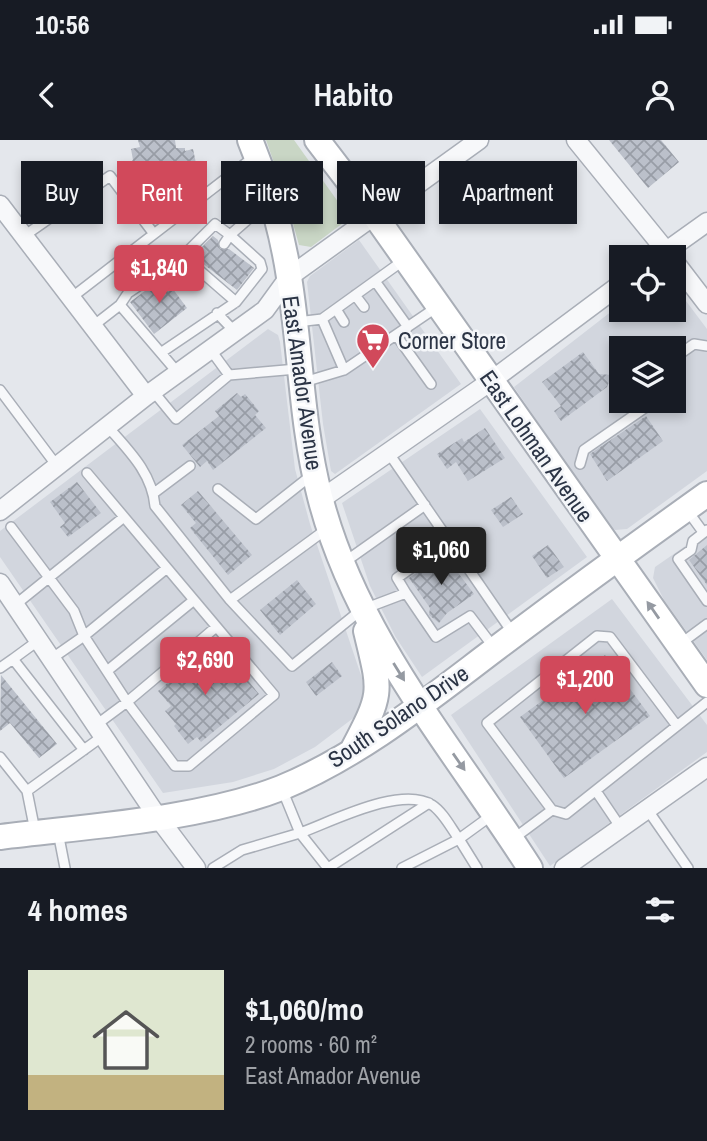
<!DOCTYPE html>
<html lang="en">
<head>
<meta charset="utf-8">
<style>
	:root { --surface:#171b24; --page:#242831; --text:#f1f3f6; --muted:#9ea1a6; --line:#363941; --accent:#d1495b }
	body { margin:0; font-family:"Archivo Narrow",sans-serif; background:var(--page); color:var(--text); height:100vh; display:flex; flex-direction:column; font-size:26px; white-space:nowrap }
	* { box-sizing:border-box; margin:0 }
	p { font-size:23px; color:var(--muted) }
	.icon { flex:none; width:38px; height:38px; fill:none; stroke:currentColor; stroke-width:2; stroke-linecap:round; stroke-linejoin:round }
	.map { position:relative; height:728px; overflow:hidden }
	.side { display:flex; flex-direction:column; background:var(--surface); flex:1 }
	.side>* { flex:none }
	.top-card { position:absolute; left:21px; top:21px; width:665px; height:63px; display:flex; gap:14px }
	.tools { position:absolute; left:609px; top:105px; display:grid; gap:14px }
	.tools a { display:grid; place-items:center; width:77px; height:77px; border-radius:0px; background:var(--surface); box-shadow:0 4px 10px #0003; font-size:35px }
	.price { position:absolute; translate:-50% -60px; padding:0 16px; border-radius:7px; background:var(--accent); color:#fff; font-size:23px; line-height:46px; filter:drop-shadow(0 2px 4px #0008) }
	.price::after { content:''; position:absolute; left:50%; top:42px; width:21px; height:16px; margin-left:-10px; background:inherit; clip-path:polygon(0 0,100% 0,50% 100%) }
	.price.current { background:#222; color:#fff }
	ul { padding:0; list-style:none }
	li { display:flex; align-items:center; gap:21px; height:175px; padding:0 28px }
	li+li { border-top:2px solid var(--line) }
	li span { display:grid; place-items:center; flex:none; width:196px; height:140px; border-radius:0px; color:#555 }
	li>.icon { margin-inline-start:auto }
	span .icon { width:84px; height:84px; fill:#fffc; stroke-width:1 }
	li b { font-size:30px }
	h2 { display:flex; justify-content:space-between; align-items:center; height:84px; padding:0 28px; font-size:30px }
	.pill { padding:0 24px; border-radius:0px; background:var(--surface); box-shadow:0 4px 10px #0003; font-size:24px; line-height:63px }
	.pill.current { background:var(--accent); color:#fff }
	.status { display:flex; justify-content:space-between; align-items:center; height:49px; padding:0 35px; background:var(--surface); direction:ltr }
	.status svg { height:19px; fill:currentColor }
	header { display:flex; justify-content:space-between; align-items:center; height:91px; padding:0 28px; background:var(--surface); font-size:32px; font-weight:600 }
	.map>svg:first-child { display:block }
	.built { fill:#d2d6de; fill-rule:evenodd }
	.garden { fill:#c9d6c5 }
	.building { fill:url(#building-cross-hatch) }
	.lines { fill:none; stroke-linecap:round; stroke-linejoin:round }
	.lane-casing { stroke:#a9aeb7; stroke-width:12 }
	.street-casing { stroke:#a9aeb7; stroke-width:21 }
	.secondary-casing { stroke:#a9aeb7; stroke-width:28 }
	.lane { stroke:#f7f8fa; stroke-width:9 }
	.street { stroke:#f7f8fa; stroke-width:18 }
	.secondary { stroke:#fff; stroke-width:24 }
	.oneway { fill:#959aa2 }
	.labels { text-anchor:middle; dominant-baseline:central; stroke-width:5; stroke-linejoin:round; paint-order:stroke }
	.poi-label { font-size:23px; fill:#2b3445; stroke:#f4f6f9; text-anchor:start }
	.street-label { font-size:23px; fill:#2b3445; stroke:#f4f6f9 }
</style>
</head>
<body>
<div class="status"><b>10:56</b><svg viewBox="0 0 49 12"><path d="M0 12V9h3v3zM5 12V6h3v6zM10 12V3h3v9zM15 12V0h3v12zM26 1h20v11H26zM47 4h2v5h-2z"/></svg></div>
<header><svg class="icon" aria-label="back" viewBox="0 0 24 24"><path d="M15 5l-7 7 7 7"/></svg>Habito<svg class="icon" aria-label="person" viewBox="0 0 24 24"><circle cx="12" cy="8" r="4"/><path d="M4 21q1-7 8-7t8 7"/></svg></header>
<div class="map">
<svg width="707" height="728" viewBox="0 0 707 728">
	<defs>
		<pattern id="building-cross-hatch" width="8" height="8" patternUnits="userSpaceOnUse" patternTransform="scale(1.75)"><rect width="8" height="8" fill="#bbc0ca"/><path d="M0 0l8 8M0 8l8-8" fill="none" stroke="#989da6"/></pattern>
	</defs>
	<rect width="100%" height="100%" fill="#e4e7ec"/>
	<path class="built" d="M359,100L461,244L335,334L331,331L323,284L307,142L310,136Z
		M674,145L707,189V331L627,389L615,390L609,386L514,247L621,164V170H674ZM621,208H674V261H621Z
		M268,189L278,195L280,202L295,329L310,384L366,550L364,570L315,607L274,629L233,642L163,653L0,417V391Z
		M480,269L587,417L422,537L395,496L370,446L342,363Z
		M707,391V520L664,460L653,438L655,427Z
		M612,459L707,585V612L550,726L451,575Z"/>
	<path class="garden" d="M266,0H294L346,73L343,83L311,107L299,105L284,51Z"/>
	<path class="building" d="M138,0H175L176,8H185V11L193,9L197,28L178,34L181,52L138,58L137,46L129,47L126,26L133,20L131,9L140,7Z
		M609,0H661L679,22L648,48Z
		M213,96L218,100L220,109H229L254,128L237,150L193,116Z
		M164,137L187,168L154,194L130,162Z
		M583,212L599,234L612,235L607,247L561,281L554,271L561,266L542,242Z
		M237,253L241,257L245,254L259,271L255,275L266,288L213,330L207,321L200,327L182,305L219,276L215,271Z
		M646,276L663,301L607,341L590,314Z
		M485,288L505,318L468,341L456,322L447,329L437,314L462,298L464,302Z
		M77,342L101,373L68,397L60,387L65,383L50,362Z
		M198,351L252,415L228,435L190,388L196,383L181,365Z
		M511,357L523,374L503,387L491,370Z
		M427,390L436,402L401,427L396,420L405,414L401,408Z
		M548,405L564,427L547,438L532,416Z
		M707,405V445L689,420Z
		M444,414L474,454L447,473L439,483L429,475L430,468L409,438Z
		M297,440L316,464L280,495L260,470Z
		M181,509L185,517L192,516L195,520L199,517L213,534L231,520L259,554L201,602L197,597L188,604L174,586L176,584L165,571L171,566L158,551L184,529L181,525L183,516L177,513Z
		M605,515L650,576L564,638L520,577Z
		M332,522L342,536L316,556L306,542Z
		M1,535L57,604L39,618L10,583L0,591Z"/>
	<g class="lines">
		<g class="lane-casing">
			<path id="lane" d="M24,96L110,36L154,94
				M224,104L230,95L215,84L183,116L236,162
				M375,141L408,187
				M355,155L364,167
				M71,158L255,16
				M120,165L178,233
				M336,169L344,182
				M217,173L235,192
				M322,179L344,230
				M297,182L322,179L404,120
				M93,186L120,165L128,153L183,116
				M396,195L431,244
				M210,209L229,235
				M162,212L236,162L262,129L260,122L230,95L269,61
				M674,218L694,204L707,206
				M304,242L344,230L437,167
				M0,250L57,326
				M153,251L176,279L229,235L297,229
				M108,287C129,311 152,333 155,366L230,460
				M388,312L512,492
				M580,324L584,310L646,267L648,261
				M87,333L274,555L189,626H175L127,562L96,585
				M218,349L256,379L313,334
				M154,353L190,326
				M687,370L703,392
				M11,387L74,471L84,496L127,562L177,520
				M328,388L230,460L292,526L361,470L406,453L436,497L470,476L495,509
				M707,390L693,401L691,410L678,419L707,461
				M346,421L425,365
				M406,453L397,438L448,402
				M15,465L124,377
				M39,500L13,519L84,610
				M680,504L707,484
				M188,511L216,487
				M51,519L84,496L167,428
				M0,528L13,519
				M107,531L194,460
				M0,617L27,651L35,691
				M27,651L103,596
				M596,651L621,688
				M647,669L688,728
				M552,670L487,583L597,496L610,497L677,586
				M58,692L65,728
				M513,699L552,670L566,674L707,562
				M327,727L300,693C331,682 401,645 432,665C443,672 451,688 459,699L402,728
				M213,728L242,710L300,693L282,649
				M328,728L429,663
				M477,728L459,699L492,675"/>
		</g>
		<g class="street-casing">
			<path id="street" d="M576,0L671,117
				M0,65L146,256
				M658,117L707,82
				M674,121L707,164
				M320,360L491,241L621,144
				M0,371L146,256L265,170L289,137L479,0
				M0,443L157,676L196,728
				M564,728L707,627"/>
		</g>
		<g class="secondary-casing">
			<path id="secondary" d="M250,0C268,43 282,91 289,137C301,211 301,284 320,357C356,497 454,609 530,728
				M317,0L373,73L707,545
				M353,609C383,552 381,553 366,491
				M0,697C88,686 199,680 281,648C361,615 429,559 498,507C567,455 637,404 707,354"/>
		</g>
		<use href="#lane" class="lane"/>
		<use href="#street" class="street"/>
		<use href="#secondary" class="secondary"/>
	</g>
	<defs><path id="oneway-solid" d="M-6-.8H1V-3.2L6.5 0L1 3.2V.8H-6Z" transform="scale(1.75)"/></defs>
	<g class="oneway">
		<use href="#oneway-solid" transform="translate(653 470) rotate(-125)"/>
		<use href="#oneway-solid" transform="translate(399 532) rotate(58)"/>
		<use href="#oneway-solid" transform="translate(459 622) rotate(55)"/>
	</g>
	<defs>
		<g id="supermarket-pin" transform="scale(1.75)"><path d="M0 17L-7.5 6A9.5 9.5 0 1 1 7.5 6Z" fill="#d1495b" stroke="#f4f6f9"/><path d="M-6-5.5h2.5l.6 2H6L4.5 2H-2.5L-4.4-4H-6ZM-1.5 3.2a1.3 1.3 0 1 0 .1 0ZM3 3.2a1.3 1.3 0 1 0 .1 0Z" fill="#fff"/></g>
	</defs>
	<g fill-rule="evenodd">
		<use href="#supermarket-pin" x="373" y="200"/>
	</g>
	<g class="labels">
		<g class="poi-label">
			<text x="398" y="200">Corner Store</text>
		</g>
		<g class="street-label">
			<text transform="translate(303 243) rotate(82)">East Amador Avenue</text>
			<text transform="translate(537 306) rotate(55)">East Lohman Avenue</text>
			<text transform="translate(398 576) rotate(-34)">South Solano Drive</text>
		</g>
	</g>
</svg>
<div class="tools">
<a><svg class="icon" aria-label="locate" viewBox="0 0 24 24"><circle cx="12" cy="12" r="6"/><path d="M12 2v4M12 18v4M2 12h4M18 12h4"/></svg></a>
<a><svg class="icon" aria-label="layers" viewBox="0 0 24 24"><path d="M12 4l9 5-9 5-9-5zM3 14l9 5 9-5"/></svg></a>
</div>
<b class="price" style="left:159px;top:165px">$1,840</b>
<b class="price current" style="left:441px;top:447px">$1,060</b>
<b class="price" style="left:205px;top:557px">$2,690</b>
<b class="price" style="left:585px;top:576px">$1,200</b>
<div class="top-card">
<a class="pill">Buy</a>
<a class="pill current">Rent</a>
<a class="pill">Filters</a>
<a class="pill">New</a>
<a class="pill">Apartment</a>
</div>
</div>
<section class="side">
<h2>4 homes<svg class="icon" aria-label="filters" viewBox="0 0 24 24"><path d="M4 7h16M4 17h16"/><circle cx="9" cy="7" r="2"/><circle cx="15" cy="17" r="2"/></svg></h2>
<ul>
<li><span style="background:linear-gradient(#dfe7d0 75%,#c2b280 0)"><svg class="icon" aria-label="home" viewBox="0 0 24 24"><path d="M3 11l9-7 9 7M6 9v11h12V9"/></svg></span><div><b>$1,060/mo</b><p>2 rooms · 60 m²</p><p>East Amador Avenue</p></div></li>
</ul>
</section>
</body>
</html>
